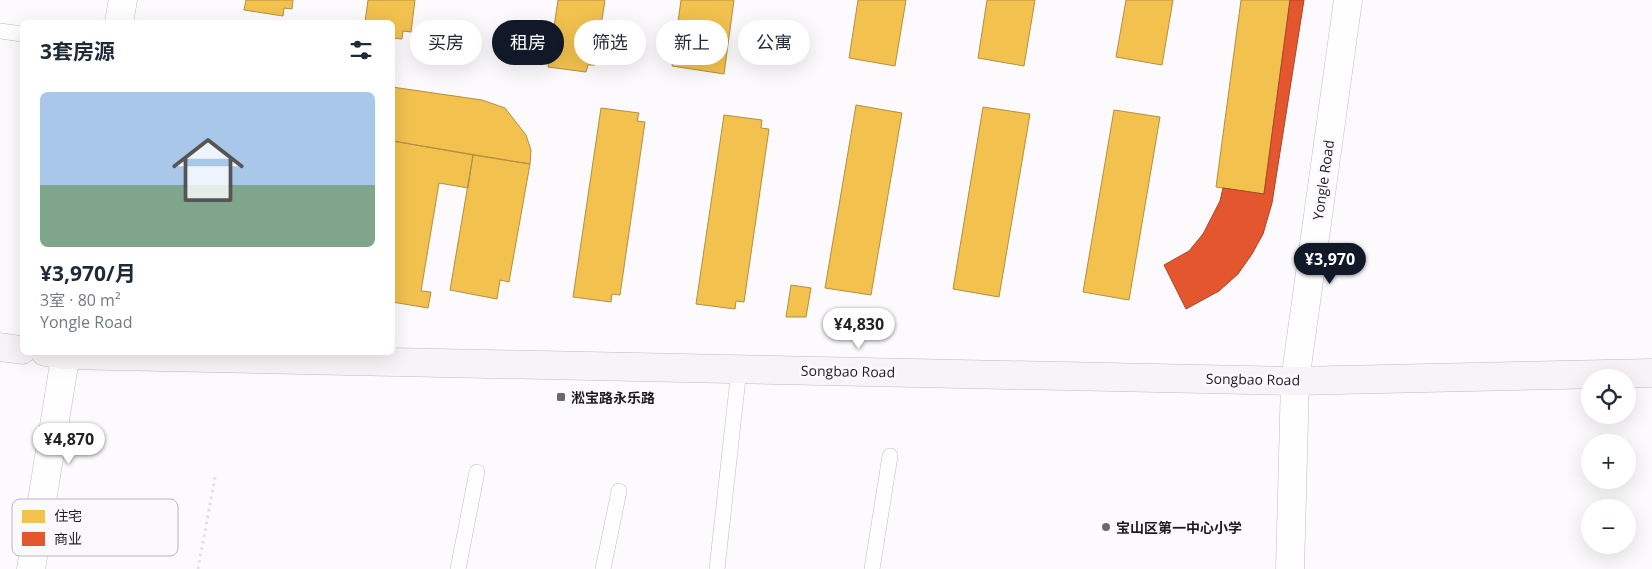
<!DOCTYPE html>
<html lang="zh">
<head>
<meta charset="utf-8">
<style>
	:root { --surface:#fff; --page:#f6f6f7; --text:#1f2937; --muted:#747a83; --accent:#111827 }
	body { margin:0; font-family:"Open Sans","Noto Sans SC",sans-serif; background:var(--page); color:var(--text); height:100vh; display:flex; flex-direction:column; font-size:19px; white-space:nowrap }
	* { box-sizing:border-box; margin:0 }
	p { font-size:16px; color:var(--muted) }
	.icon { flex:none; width:28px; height:28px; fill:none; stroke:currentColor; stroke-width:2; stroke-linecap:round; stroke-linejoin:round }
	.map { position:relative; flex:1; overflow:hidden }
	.side { position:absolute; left:20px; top:20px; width:375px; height:335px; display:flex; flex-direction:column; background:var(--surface); border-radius:8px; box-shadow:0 5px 20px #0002 }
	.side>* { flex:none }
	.guide { position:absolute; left:410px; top:20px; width:475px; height:45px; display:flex; gap:10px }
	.buttons { position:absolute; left:1581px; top:369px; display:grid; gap:10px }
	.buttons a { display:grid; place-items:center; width:55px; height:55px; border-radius:50%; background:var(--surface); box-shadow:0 5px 20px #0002; font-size:25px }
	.price { position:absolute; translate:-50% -42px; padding:0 11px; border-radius:18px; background:#fff; color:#222; font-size:16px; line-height:32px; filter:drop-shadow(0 1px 2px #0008) }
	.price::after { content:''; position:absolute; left:50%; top:30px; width:15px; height:11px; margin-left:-8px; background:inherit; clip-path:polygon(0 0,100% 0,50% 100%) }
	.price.on { background:var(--accent); color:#fff }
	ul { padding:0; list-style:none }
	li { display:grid; align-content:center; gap:10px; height:265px; padding:0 20px }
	li span { display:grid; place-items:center; height:155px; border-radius:8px; color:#555 }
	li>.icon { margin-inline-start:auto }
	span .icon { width:90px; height:90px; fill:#fffc; stroke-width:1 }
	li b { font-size:21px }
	h2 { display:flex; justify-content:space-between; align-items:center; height:60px; padding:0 20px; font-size:21px }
	.tag { padding:0 18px; border-radius:22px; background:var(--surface); box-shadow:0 5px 20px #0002; font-size:18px; line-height:45px }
	.tag.on { background:var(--accent); color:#fff }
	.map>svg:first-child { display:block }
	.homes { fill:#f2c14e; stroke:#b38f41 }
	.shops { fill:#e4572e; stroke:#a9452a }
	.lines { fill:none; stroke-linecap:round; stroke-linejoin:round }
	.lane-casing { stroke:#bfbcc1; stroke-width:16 }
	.street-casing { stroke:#bfbcc1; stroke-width:29 }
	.secondary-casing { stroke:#bfbcc1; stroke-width:29 }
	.path { stroke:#e2e0e2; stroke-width:3; stroke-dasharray:2.5 4; stroke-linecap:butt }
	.lane { stroke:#fffeff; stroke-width:15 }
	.street { stroke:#fffeff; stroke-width:28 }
	.secondary { stroke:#f7f3f6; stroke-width:28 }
	.poi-dot { fill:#6c686f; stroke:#fcf9fe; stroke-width:2 }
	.labels { text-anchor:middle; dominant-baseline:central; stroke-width:5; stroke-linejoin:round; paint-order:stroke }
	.street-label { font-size:14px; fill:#1f1a22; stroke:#fcf9fe }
	.poi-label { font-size:14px; font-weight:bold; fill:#1f1a22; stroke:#fcf9fe; text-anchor:start }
	.key { fill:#fcf9fe; stroke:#bab6bc; stroke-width:1 }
	.key-label { font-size:14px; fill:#1f1a22 }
</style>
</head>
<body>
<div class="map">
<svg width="1652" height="569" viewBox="0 0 1652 569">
	<rect width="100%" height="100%" fill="#fcfafd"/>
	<path class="homes" d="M246,0H293L292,9L284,8L283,16L244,10Z
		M368,0H415L411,32L403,31L402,39L392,38V22H365Z
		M558,0H605L595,65H588L586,72L548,67Z
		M681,0H734L724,74L672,66Z
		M858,0H906L895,66L849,58Z
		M987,0H1035L1024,66L978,58Z
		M1126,0H1173L1162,65L1116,57Z
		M1241,0H1290L1264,194L1216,187Z
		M392,87L482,100L505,108L526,135L531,150L530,164L392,141Z
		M856,105L902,113L871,295L825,288Z
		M983,107L1030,114L999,297L953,289Z
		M601,108L639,113L637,121L645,122L620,295L612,294L611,302L573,297Z
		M1114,110L1160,117L1129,300L1083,292Z
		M724,115L762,120L761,128L769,129L744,302L736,301L735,309L696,304Z
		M393,141L473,155L468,188L439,183L421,291L431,292L428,308L392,302Z
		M473,155L530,164L509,282L500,280L497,299L450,290Z
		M791,285L811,288L806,317H786Z"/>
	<path class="shops" d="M1290,0H1304L1272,203L1263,234L1252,254L1238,274L1219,291L1186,309L1164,265L1189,251L1203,234L1220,201L1223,188L1264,194Z"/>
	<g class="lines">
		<g class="lane-casing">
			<path id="lane" d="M0,31L22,34
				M458,569L477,472
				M603,569L619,491
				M717,569L739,369
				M872,569L890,456"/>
		</g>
		<g class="street-casing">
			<path id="street" d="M119,22L123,0
				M31,569L66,352
				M1290,569L1295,381L1348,0"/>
		</g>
		<g class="secondary-casing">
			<path id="secondary" d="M0,347L22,350
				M45,352L65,355L1295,381L1652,373"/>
		</g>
		<path class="path" d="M198,569L215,477"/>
		<use href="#lane" class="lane"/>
		<use href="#street" class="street"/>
		<use href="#secondary" class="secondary"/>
	</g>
	<g class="poi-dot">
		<rect x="556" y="392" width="10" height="10" rx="2.5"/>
		<circle cx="1106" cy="527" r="5"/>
	</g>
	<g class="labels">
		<g class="street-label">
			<text transform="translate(1323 180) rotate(-82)">Yongle Road</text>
			<text transform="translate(848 371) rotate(1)">Songbao Road</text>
			<text transform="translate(1253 379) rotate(1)">Songbao Road</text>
		</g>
		<g class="poi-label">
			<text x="571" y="397">淞宝路永乐路</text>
			<text x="1116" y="527">宝山区第一中心小学</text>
		</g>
	</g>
	<rect x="12" y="499" width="166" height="57" rx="8" class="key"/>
	<rect x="22" y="510" width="23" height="13" fill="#f2c14e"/>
	<rect x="22" y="532" width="23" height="14" fill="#e4572e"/>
	<g class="key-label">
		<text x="54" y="521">住宅</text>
		<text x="54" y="544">商业</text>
	</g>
</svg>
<div class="buttons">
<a><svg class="icon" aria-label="locate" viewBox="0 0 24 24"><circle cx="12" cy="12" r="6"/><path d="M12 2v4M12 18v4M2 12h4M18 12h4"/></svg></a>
<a>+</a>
<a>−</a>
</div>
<b class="price on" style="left:1330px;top:285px">¥3,970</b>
<b class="price" style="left:859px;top:350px">¥4,830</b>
<b class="price" style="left:69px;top:465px">¥4,870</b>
<div class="guide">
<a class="tag">买房</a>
<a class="tag on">租房</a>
<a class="tag">筛选</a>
<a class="tag">新上</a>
<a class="tag">公寓</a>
</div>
<section class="side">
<h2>3套房源<svg class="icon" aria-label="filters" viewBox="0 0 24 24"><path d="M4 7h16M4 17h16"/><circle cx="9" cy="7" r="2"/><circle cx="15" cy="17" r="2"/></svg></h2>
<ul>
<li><span style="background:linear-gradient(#a9c7e8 60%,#7fa58c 0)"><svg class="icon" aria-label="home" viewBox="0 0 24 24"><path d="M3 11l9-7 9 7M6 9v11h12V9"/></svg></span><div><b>¥3,970/月</b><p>3室 · 80 m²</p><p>Yongle Road</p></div></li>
</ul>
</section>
</div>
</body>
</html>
